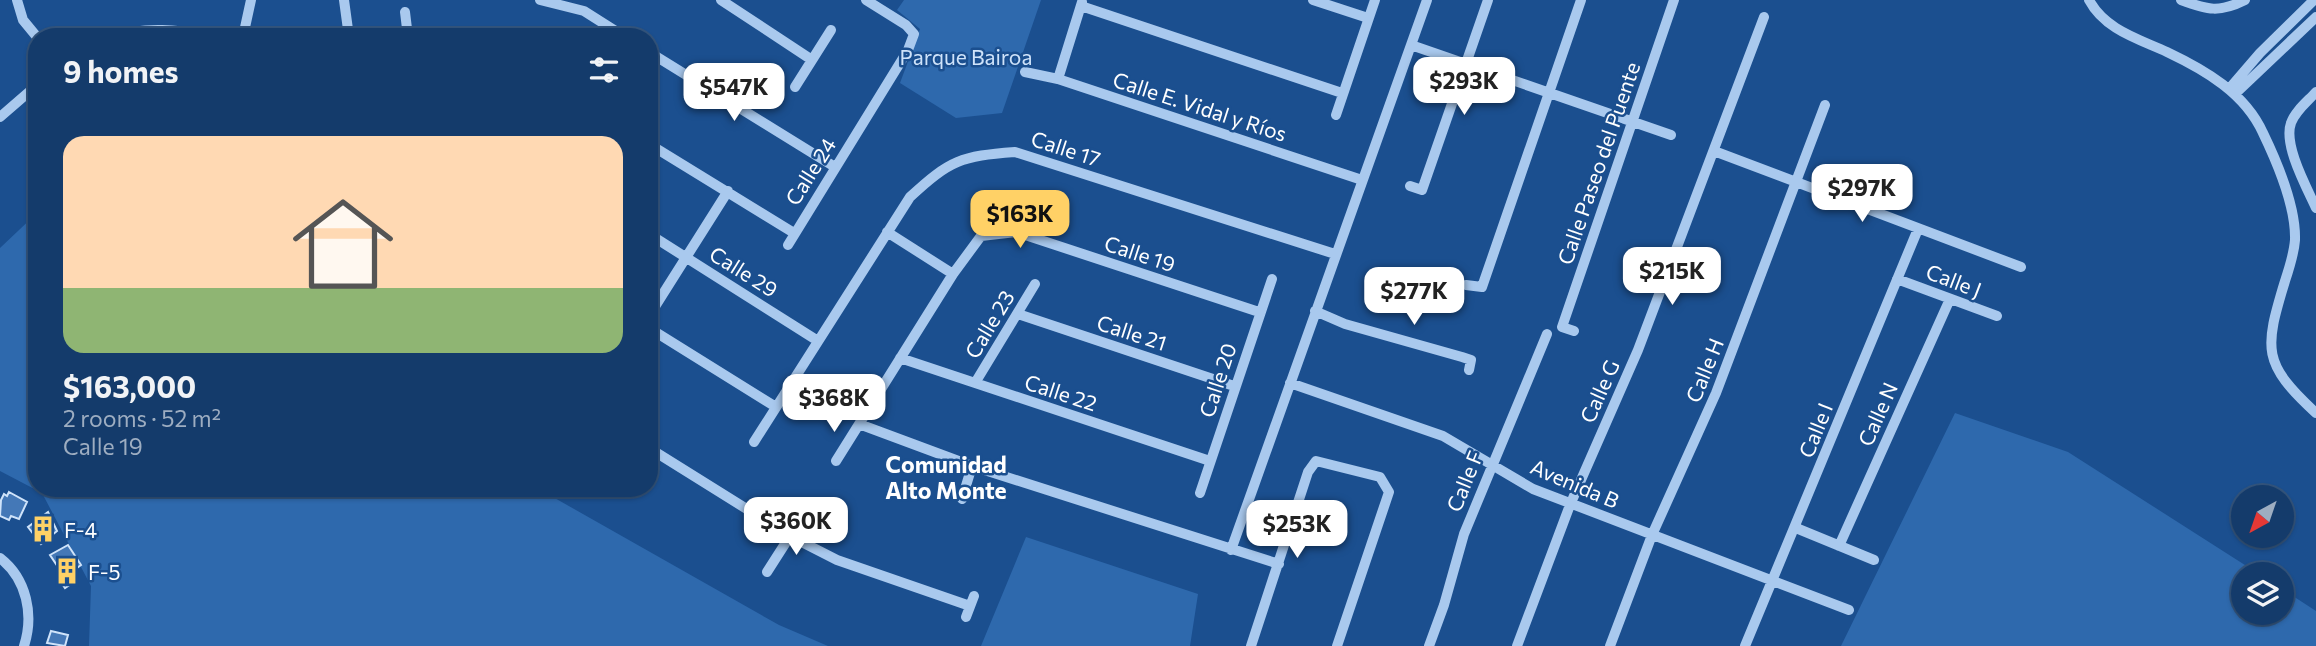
<!DOCTYPE html>
<html lang="en">
<head>
<meta charset="utf-8">
<style>
	:root { --surface:#143b6b; --page:#214673; --text:#f1f3f6; --muted:#9dadc1; --line:#33557e; --accent:#ffd166 }
	body { margin:0; font-family:Commissioner,sans-serif; background:var(--page); color:var(--text); height:100vh; display:flex; flex-direction:column; font-size:26px; white-space:nowrap }
	* { box-sizing:border-box; margin:0 }
	p { font-size:23px; color:var(--muted) }
	.icon { flex:none; width:38px; height:38px; fill:none; stroke:currentColor; stroke-width:2; stroke-linecap:round; stroke-linejoin:round }
	.map { position:relative; flex:1; overflow:hidden }
	.drawer { position:absolute; left:28px; top:28px; width:630px; height:469px; display:flex; flex-direction:column; background:var(--surface); border-radius:28px; box-shadow:0 2px 5px #0004,0 0 0 2px var(--line) }
	.drawer>* { flex:none }
	.needle { width:46px; rotate:220deg }
	.fabs { position:absolute; left:2231px; top:485px; display:grid; gap:14px }
	.fabs a { display:grid; place-items:center; width:63px; height:63px; border-radius:50%; background:var(--surface); box-shadow:0 2px 5px #0004,0 0 0 2px var(--line); font-size:35px }
	.price { position:absolute; translate:-50% -60px; padding:0 16px; border-radius:14px; background:#fff; color:#222; font-size:23px; line-height:46px; filter:drop-shadow(0 2px 4px #0008) }
	.price::after { content:''; position:absolute; left:50%; top:42px; width:21px; height:16px; margin-left:-10px; background:inherit; clip-path:polygon(0 0,100% 0,50% 100%) }
	.price.current { background:var(--accent); color:#111 }
	ul { padding:0; list-style:none }
	li { display:grid; align-content:center; gap:14px; height:371px; padding:0 35px }
	li+li { border-top:2px solid var(--line) }
	li span { display:grid; place-items:center; height:217px; border-radius:21px; color:#555 }
	li>.icon { margin-inline-start:auto }
	span .icon { width:126px; height:126px; fill:#fffc; stroke-width:1 }
	li b { font-size:30px }
	h2 { display:flex; justify-content:space-between; align-items:center; height:84px; padding:0 35px; font-size:30px }
	.map>svg:first-child { display:block }
	.green { fill:#2e69ad }
	.building { fill:#4478b7; stroke:#cfe3fa; stroke-width:2 }
	.lines { fill:none; stroke-linecap:round; stroke-linejoin:round }
	.minor { stroke:#a9c9ee; stroke-width:10 }
	.labels { text-anchor:middle; dominant-baseline:central; stroke-width:5; stroke-linejoin:round; paint-order:stroke }
	.park-label { font-size:21px; fill:#cfe3fa; stroke:#1b4f8f }
	.street-label { font-size:21px; fill:#fff; stroke:#1b4f8f }
	.poi-label { font-size:21px; fill:#fff; stroke:#1b4f8f; text-anchor:start }
	.neighbourhood-label { font-size:23px; font-weight:bold; fill:#fff; stroke:#1b4f8f }
</style>
</head>
<body>
<div class="map">
<svg width="2316" height="646" viewBox="0 0 2316 646">
	<rect width="100%" height="100%" fill="#1b4f8f"/>
	<path class="green" d="M904,0H1041L1002,113L956,118L900,83L920,29L897,10Z
		M37,213V488H537L779,625L828,646H89L91,586L42,493L0,471V248Z
		M1955,413L2068,452L2259,574H2244V612H2282V589L2316,611V646H1841Z
		M1026,537L1198,594L1190,646H981Z"/>
	<path class="building" d="M9,492L27,502L19,519L11,516L9,520L0,516L1,500L4,494L7,496Z
		M48,512L57,531L41,544L28,527Z
		M68,545L81,565L66,576L71,584L65,588L59,579L64,576L50,555Z
		M51,631L68,635L65,646L47,643Z"/>
	<g class="lines">
		<path class="minor" d="M17,0L23,20L37,37
			M344,0L349,37
			M540,0L584,11L625,37
			M721,0L812,60
			M1313,0L1368,18
			M2089,0C2105,30 2139,39 2167,52C2205,70 2245,93 2263,133C2277,162 2296,208 2295,240C2294,253 2289,269 2285,281C2264,350 2262,363 2316,413
			M2181,0C2208,10 2219,13 2245,0
			M1081,6L1342,93
			M405,12L408,37
			M112,37C149,24 189,32 227,37
			M237,37L244,32L251,0
			M1411,45L1671,135
			M649,52L835,167
			M1025,72L1058,79L1362,180
			M1058,79L1082,2
			M795,87L831,30
			M2229,89L2260,53L2314,0
			M2316,92C2308,101 2295,111 2291,123C2283,145 2307,188 2316,208
			M2235,94L2316,17
			M1336,115L1375,0
			M0,117L37,85
			M649,144L794,233
			M1714,151L2021,267
			M1410,186L1422,190L1488,0
			M887,232L953,274
			M649,234L818,341
			M788,245L908,50L914,34L906,25L866,0
			M1897,279L1997,316
			M1466,285L1482,287L1581,0
			M1315,311L1345,324L1462,357L1471,360L1469,370
			M1018,314L1234,386
			M649,316L728,191
			M649,328L776,407
			M1574,331L1562,327L1674,0
			M900,358L1210,461
			M975,383L1035,284
			M1290,383L1443,436L1533,489L1849,610
			M859,424L972,466L1279,564
			M754,442L910,197C950,160 961,156 1015,152L1335,254
			M649,448L790,536L837,560L970,606
			M836,461L953,274L981,236L1016,232L1259,312
			M1200,493L1272,279
			M962,499L972,466
			M1796,528L1874,560
			M1839,546L1950,299
			M1231,550L1427,0
			M0,558C27,579 34,615 24,646
			M767,572L790,536
			M966,617L974,596
			M1251,646L1308,472L1316,461L1380,477L1389,492L1337,646
			M1429,646L1444,605L1464,534L1547,334
			M1517,646L1570,505L1638,350L1764,17
			M1610,646L1652,535L1716,393L1825,105
			M1745,646L1918,229"/>
	</g>
	<defs>
		<g id="building-bare" transform="scale(2.1)"><path d="M-4-6H4V6H1V3H-1V6H-4ZM-2.5-4.3h1.7v1.8h-1.7ZM.8-4.3h1.7v1.8H.8ZM-2.5-1h1.7V.8h-1.7ZM.8-1h1.7V.8H.8Z" fill="#ffd166" stroke="#1b4f8f" stroke-width="2.5" paint-order="stroke"/></g>
	</defs>
	<g fill-rule="evenodd">
		<use href="#building-bare" x="43" y="529"/>
		<use href="#building-bare" x="67" y="571"/>
	</g>
	<g class="labels">
		<g class="park-label">
			<text x="966" y="56">Parque Bairoa</text>
		</g>
		<g class="street-label">
			<text transform="translate(1200 106) rotate(18)">Calle E. Vidal y Ríos</text>
			<text transform="translate(1066 148) rotate(18)">Calle 17</text>
			<text transform="translate(1598 163) rotate(-71)">Calle Paseo del Puente</text>
			<text transform="translate(810 171) rotate(-58)">Calle 24</text>
			<text transform="translate(1140 253) rotate(18)">Calle 19</text>
			<text transform="translate(744 271) rotate(32)">Calle 29</text>
			<text transform="translate(1954 280) rotate(21)">Calle J</text>
			<text transform="translate(989 324) rotate(-59)">Calle 23</text>
			<text transform="translate(1132 332) rotate(18)">Calle 21</text>
			<text transform="translate(1704 370) rotate(-68)">Calle H</text>
			<text transform="translate(1217 380) rotate(-72)">Calle 20</text>
			<text transform="translate(1599 391) rotate(-66)">Calle G</text>
			<text transform="translate(1061 392) rotate(18)">Calle 22</text>
			<text transform="translate(1877 414) rotate(-66)">Calle N</text>
			<text transform="translate(1815 430) rotate(-68)">Calle I</text>
			<text transform="translate(1464 481) rotate(-68)">Calle F</text>
			<text transform="translate(1575 483) rotate(23)">Avenida B</text>
		</g>
		<g class="poi-label">
			<text x="64" y="529">F-4</text>
			<text x="88" y="571">F-5</text>
		</g>
		<g class="neighbourhood-label">
			<text x="946" y="464">Comunidad<tspan x="946" dy="26">Alto Monte</tspan></text>
		</g>
	</g>
</svg>
<div class="fabs">
<a><svg class="needle" viewBox="-14 -14 28 28"><path d="M0-13l5 13h-10z" fill="#e53935"/><path d="M0 13l5-13h-10z" fill="#9dadc1"/></svg></a>
<a><svg class="icon" aria-label="layers" viewBox="0 0 24 24"><path d="M12 4l9 5-9 5-9-5zM3 14l9 5 9-5"/></svg></a>
</div>
<b class="price" style="left:1464px;top:117px">$293K</b>
<b class="price" style="left:734px;top:123px">$547K</b>
<b class="price" style="left:1862px;top:224px">$297K</b>
<b class="price current" style="left:1020px;top:250px">$163K</b>
<b class="price" style="left:1672px;top:307px">$215K</b>
<b class="price" style="left:1414px;top:327px">$277K</b>
<b class="price" style="left:834px;top:434px">$368K</b>
<b class="price" style="left:796px;top:557px">$360K</b>
<b class="price" style="left:1297px;top:560px">$253K</b>
<section class="drawer">
<h2>9 homes<svg class="icon" aria-label="filters" viewBox="0 0 24 24"><path d="M4 7h16M4 17h16"/><circle cx="9" cy="7" r="2"/><circle cx="15" cy="17" r="2"/></svg></h2>
<ul>
<li><span style="background:linear-gradient(#ffd9b3 70%,#8fb573 0)"><svg class="icon" aria-label="home" viewBox="0 0 24 24"><path d="M3 11l9-7 9 7M6 9v11h12V9"/></svg></span><div><b>$163,000</b><p>2 rooms · 52 m²</p><p>Calle 19</p></div></li>
</ul>
</section>
</div>
</body>
</html>
